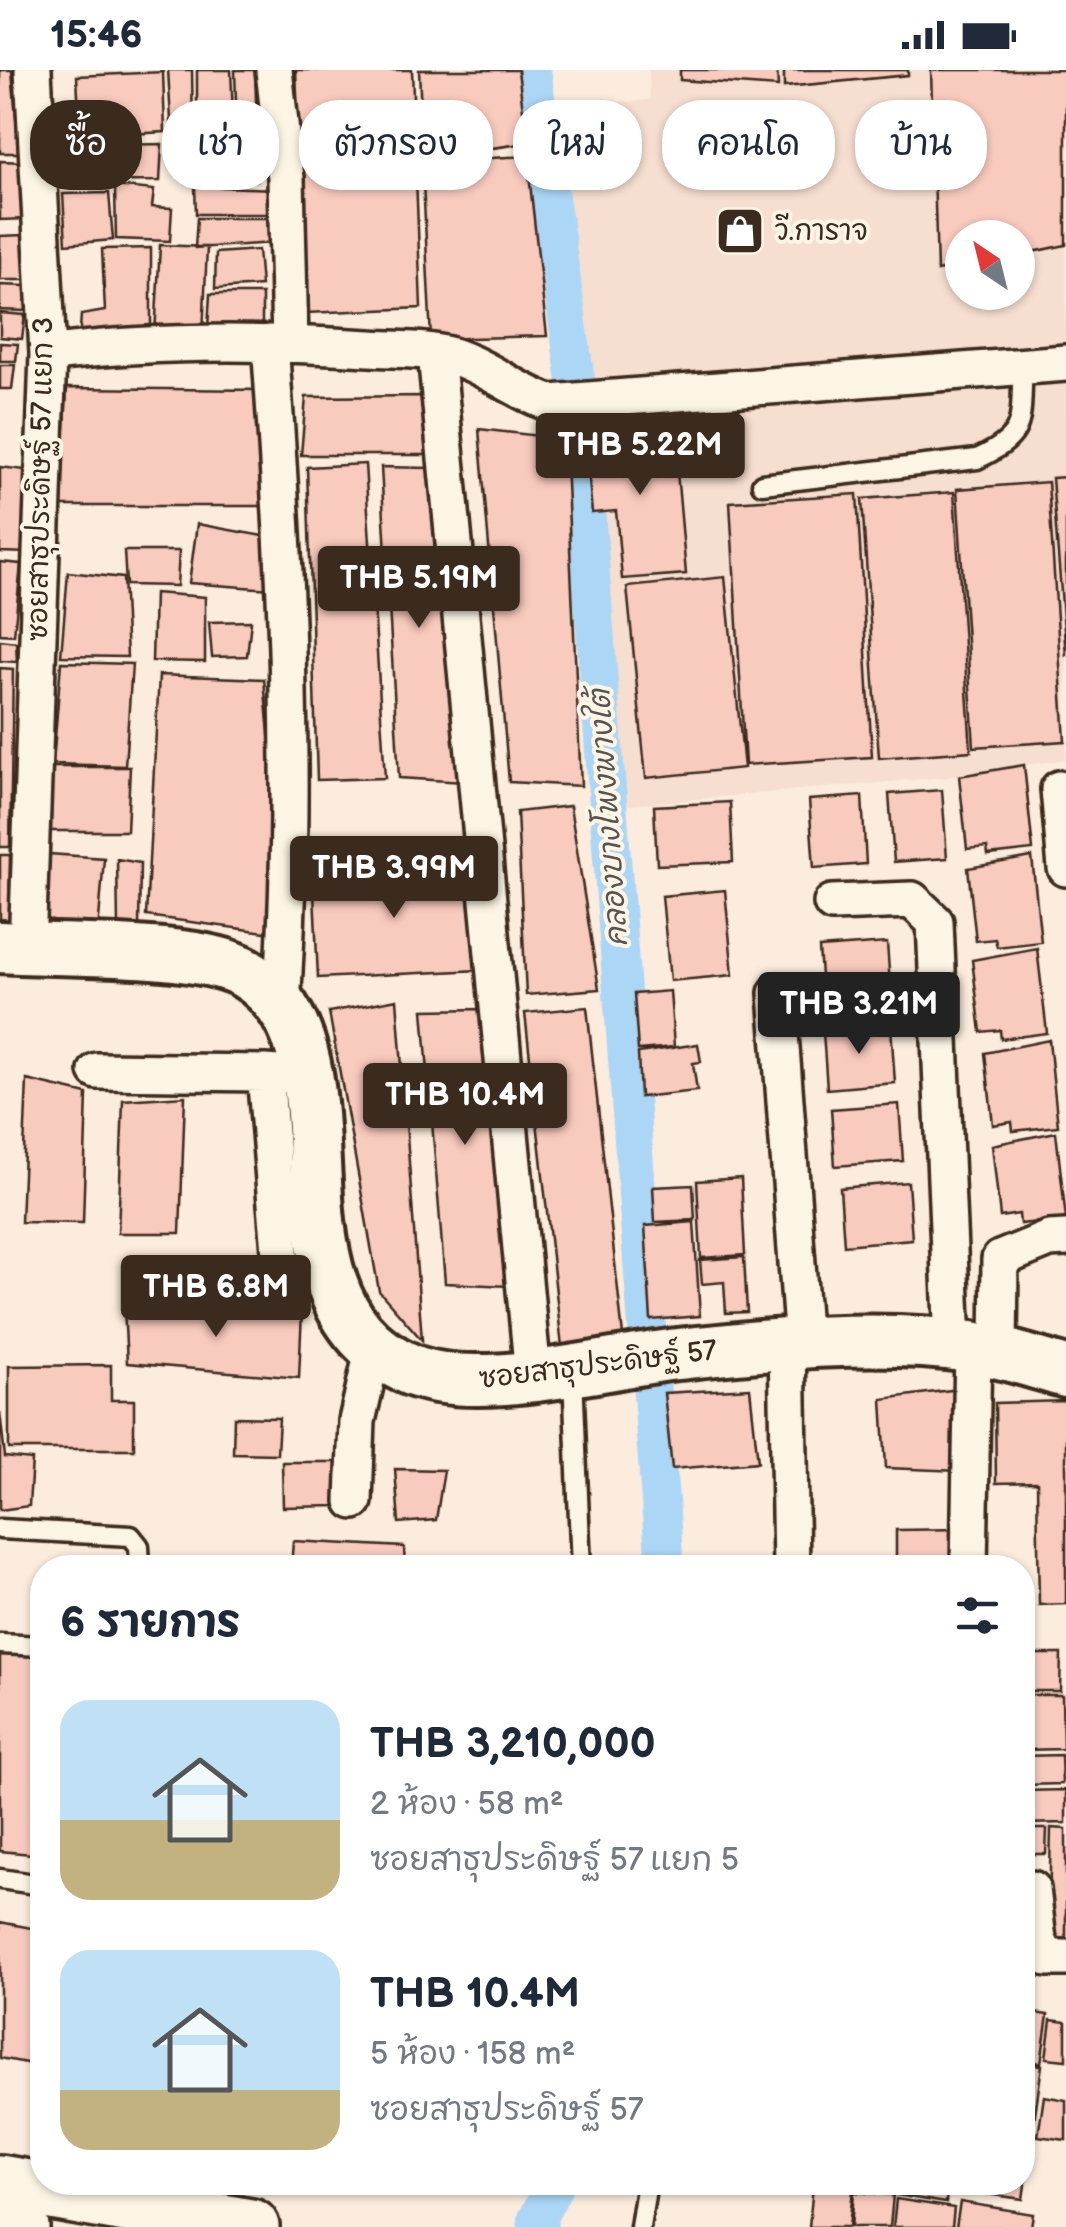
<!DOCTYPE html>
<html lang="th">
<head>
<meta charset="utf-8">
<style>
	:root { --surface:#fff; --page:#f6f6f7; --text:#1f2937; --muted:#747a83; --accent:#3b2a1e }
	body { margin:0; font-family:"Balsamiq Sans","Playpen Sans Thai",sans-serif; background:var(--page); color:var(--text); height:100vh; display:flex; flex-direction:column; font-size:38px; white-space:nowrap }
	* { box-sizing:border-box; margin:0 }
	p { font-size:32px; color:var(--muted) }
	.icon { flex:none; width:55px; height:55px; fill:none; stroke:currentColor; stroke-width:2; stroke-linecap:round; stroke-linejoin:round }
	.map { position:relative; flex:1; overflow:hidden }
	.side { position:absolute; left:30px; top:1485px; width:1005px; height:640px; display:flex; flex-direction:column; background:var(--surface); border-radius:40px; box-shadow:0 2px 8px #0004 }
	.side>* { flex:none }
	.banner { position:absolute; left:30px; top:30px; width:1008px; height:90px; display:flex; gap:20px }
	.needle { width:65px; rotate:325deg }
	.controls { position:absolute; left:945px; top:150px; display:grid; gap:20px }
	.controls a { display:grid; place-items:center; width:90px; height:90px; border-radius:50%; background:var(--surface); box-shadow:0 2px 8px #0004; font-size:50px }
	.price { position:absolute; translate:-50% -85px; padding:0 22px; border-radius:10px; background:var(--accent); color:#fff; font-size:32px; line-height:65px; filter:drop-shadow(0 2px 5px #0008) }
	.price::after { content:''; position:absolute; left:50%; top:60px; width:30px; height:22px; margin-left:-15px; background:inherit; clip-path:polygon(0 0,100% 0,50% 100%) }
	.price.active { background:#222; color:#fff }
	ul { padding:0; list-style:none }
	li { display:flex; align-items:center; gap:30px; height:250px; padding:0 30px }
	li span { display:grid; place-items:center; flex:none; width:280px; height:200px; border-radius:30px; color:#555 }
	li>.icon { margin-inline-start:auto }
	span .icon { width:120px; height:120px; fill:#fffc; stroke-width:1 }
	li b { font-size:42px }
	h2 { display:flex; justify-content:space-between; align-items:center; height:120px; padding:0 30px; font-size:42px }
	.tag { padding:0 35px; border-radius:40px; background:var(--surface); box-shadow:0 2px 8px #0004; font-size:35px; line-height:90px }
	.tag.active { background:var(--accent); color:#fff }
	.status { display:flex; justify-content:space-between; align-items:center; height:70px; padding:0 50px; background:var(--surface); direction:ltr }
	.status svg { height:28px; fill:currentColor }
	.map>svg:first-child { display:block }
	.built { fill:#f6ded0; fill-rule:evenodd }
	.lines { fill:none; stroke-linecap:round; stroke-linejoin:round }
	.canal { stroke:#abd6f6; stroke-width:38 }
	.building { fill:#f9cabe; stroke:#3b2a1e; stroke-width:2.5 }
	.lane-casing { stroke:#3b2a1e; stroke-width:25 }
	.street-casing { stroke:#3b2a1e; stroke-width:42 }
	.secondary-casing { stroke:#3b2a1e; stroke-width:58 }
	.primary-casing { stroke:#3b2a1e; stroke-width:62 }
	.lane { stroke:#fcf5e5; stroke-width:18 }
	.street { stroke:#fcf5e5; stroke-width:35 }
	.secondary { stroke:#fcf5e5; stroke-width:50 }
	.primary { stroke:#fcf5e5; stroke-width:55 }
	.labels { text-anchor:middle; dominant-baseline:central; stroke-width:8; stroke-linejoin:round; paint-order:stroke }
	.poi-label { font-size:28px; fill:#3b2a1e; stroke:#fcf5e5; text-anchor:start }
	.street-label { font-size:28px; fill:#3b2a1e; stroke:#fcf5e5 }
	.water-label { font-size:30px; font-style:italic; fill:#575554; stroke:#fcf5e5 }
</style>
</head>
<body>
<div class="status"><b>15:46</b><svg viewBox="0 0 49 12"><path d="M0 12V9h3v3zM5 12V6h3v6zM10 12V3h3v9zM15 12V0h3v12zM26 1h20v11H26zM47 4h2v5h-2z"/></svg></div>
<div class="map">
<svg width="1066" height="2157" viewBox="0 0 1066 2157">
	<rect width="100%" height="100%" fill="#fbecdd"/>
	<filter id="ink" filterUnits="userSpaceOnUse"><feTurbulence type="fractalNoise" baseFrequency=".01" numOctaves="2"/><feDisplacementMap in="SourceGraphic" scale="20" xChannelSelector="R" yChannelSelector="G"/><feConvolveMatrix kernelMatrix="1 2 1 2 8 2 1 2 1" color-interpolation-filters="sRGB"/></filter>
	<g filter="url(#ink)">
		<path class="built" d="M649,0H1066V274L585,315L552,39L650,30ZM962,168H1018V222H962Z
			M1066,309V689L946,707L617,736L590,349Z"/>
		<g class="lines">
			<path class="canal" d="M532,0L577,318L665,1498
				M539,2157L536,2151L556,2112"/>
		</g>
		<path class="building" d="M0,0H12L19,83H0Z
			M168,0H192L193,65L172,67Z
			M197,0H231L234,68H197Z
			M235,0H255L257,63L237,65Z
			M296,0H412L421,238L306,243Z
			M419,0H518L527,73L423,88Z
			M680,0H777L778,17L680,10Z
			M784,0H908V5L784,17Z
			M931,0H1066V175L1018,185V168H962V196L937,201Z
			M163,2L165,62L80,67L77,6Z
			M227,69L256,71L257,110L227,112Z
			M162,74L160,111L62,112L61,76Z
			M527,86L547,266L431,269L422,92Z
			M0,91L25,92L26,149L0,150Z
			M115,116L154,120L152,137L172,138L170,171L116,169Z
			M195,116L274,119L275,144H196Z
			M109,123L113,170L66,174L63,124Z
			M197,148H275L274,173L195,178Z
			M23,165L25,210H0V166Z
			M160,175L207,177L203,265H155Z
			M151,178V267L79,273L81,245L105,241L102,179Z
			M258,180L261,216L215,219L216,183Z
			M0,215L25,216L26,241L0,240Z
			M210,224H262V273L207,275Z
			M0,243L25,245L22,269L0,267Z
			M0,273L18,274L16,291H0Z
			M0,295H15L12,319H0Z
			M67,318L264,320V436H61Z
			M429,326V385H301L306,327Z
			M673,356L686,504L622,509L616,441L592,443L585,364Z
			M479,359L565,369L581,716L509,712Z
			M365,394L385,708L317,710L307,397Z
			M0,397L34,401L28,483L0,482Z
			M381,397L430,398L464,712L399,708Z
			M1066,407V586L1052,408Z
			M1048,412L1065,671L974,677L957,419Z
			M954,422L971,681L879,688L862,429Z
			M857,424L872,687L745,695L730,432Z
			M197,454L274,468L272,519L189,513Z
			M124,481H179L177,516L126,515Z
			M0,492L21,494L14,565L0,564Z
			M68,502L123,508L127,587L61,586Z
			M725,507L744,698L646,708L627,517Z
			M154,523L205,527V592L152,591Z
			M251,551L247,586L212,587L209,552Z
			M0,570L16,572L17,592L0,591Z
			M61,592L132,594L125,696L53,694Z
			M0,598L13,599L10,777H0Z
			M159,605L264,609L287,865L146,846Z
			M1024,695L1033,780L988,785L987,777L967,779L959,706Z
			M51,697H130L127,761H51Z
			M942,720L947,788L894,792L889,724Z
			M862,726L866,794L814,798L809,730Z
			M730,732L733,792L657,795L654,736Z
			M570,736L599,919L526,925L517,742Z
			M49,784L104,788L98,862L44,849Z
			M0,785H10L9,850H0Z
			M1032,787L1041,872L997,877L995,869L976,871L968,798Z
			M117,789L140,793L139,858L118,857Z
			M462,793L480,900L318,908L313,802Z
			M725,820L733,905L670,911L662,826Z
			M887,873L891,929L823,935L819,878Z
			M1037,878L1047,963L1001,969L1000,960L981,962L972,890Z
			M670,921L674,977L638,980L634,924Z
			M397,929L422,1270L379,1221L329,942Z
			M587,937L624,1275L563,1286L525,943Z
			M483,939L508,1216L445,1213L423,940Z
			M891,956L895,1013L827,1019L823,962Z
			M1049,970L1058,1056L1013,1061L1012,1052L993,1055L985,983Z
			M698,974L701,992L693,993L697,1021L640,1027L638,983Z
			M27,1010L87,1024L83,1153L21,1152Z
			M185,1026L180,1163H118L123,1030Z
			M899,1034L903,1091L835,1096L831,1039Z
			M1056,1062L1066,1149L1020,1154L1019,1144L1000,1147L992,1075Z
			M741,1108L745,1185L701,1188L697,1111Z
			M908,1112L912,1169L844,1175L840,1118Z
			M693,1115L695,1150L655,1152L653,1117Z
			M694,1152L700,1246L651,1250L645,1156Z
			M744,1187L747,1242L726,1243L724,1212L702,1214L700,1190Z
			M124,1238L302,1241L299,1308L127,1293Z
			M111,1295V1330H134V1379H9V1296Z
			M750,1318L758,1392L672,1399L664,1323Z
			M959,1319L960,1401L886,1398L882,1329Z
			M1066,1331V1534L1039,1535L1037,1412L996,1413L995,1333Z
			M0,1342L5,1387L32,1390L29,1436L0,1440Z
			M234,1347L279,1348L277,1384L233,1383Z
			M282,1392H340V1436L283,1437Z
			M395,1399L444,1400L436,1450L399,1453Z
			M962,1459V1498H896V1460Z
			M293,1471L404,1477L405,1498H291Z
			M0,1583L42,1587V1785L0,1781Z
			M1022,1584H1061L1060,1621H1022Z
			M1022,1625H1062L1063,1679L1022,1680Z
			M1061,1685L1062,1714L1022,1715V1686Z
			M1066,1720V1753L1022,1754V1721Z
			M1051,1758L1066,1759V1883L1048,1882Z
			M1022,1759H1047L1046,1784H1022Z
			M0,1852L42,1860V1996L0,1988Z
			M1022,1941L1048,1945L1041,1993L1022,1990Z
			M1051,1950L1066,1952V1990L1046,1988Z
			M1022,1993L1042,1995L1023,2129L950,2119L951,2112H1022Z
			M1044,2026L1066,2030V2070L1038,2066Z
			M863,2112H894L893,2123L862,2118Z
			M898,2112H948L946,2133L896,2125Z
			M813,2116L853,2120L849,2157H809Z
			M854,2122L893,2125L890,2157H851Z
			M896,2129L954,2138L952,2157H893Z
			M960,2132L1033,2144L1031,2157H956Z"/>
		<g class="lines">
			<g class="lane-casing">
				<path id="lane" d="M762,414L977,389C1030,365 1019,349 1023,296
					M573,1305L581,1498
					M0,1459L131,1466L139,1476L140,1498
					M0,1574L42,1576
					M0,1809L42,1815
					M640,2157L647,2112"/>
			</g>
			<g class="street-casing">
				<path id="street" d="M274,0L286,108L290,273
					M270,273C286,493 297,714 282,934
					M436,283L533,1305
					M48,284C153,270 264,271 370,278C399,280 433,278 461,289C492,301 518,322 550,333L1066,293
					M1059,719L1066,798
					M832,833L912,830L935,852L953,1275
					M27,879L48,284L33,0
					M777,923L803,1274
					M97,1001L265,1003
					M281,1193L265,1003L306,1006
					M787,1274L791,1498
					M999,1283L1000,1189L1049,1169L1066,1168
					M354,1431L357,1351L374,1276
					M969,1498L973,1277
					M1032,1819L1038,1870L1047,1888H1066"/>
			</g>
			<g class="secondary-casing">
				<path id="secondary" d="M0,877C58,881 200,876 246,903C376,980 247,1228 409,1299C476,1328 605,1292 678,1284C773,1274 876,1263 971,1277C1003,1282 1035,1293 1066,1302"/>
			</g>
			<g class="primary-casing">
				<path id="primary" d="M0,2113L251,2157
					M0,2153L21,2157"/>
			</g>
			<use href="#lane" class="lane"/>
			<use href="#street" class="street"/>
			<use href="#secondary" class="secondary"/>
			<use href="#primary" class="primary"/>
		</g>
	</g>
	<defs>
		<g id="shop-square" transform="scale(2.5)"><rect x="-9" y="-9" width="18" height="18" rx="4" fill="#3b2a1e" stroke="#fcf5e5"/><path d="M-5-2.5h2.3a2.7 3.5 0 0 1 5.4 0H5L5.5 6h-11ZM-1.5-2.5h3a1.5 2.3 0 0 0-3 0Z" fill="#fff"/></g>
	</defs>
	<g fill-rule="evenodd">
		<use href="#shop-square" x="740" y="161"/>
	</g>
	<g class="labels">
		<g class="poi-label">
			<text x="775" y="161">วี.การาจ</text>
		</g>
		<g class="street-label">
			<text transform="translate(41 409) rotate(-89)">ซอยสาธุประดิษฐ์ 57 แยก 3</text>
			<text transform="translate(598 1295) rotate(-7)">ซอยสาธุประดิษฐ์ 57</text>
		</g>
		<g class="water-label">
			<text transform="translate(609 748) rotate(-94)">คลองบางโพงพางใต้</text>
		</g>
	</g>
</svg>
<div class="controls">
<a><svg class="needle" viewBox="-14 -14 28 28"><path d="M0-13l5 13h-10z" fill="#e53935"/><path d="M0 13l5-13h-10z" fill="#747a83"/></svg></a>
</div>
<b class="price" style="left:640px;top:428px">THB 5.22M</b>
<b class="price" style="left:419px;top:561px">THB 5.19M</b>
<b class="price" style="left:394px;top:851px">THB 3.99M</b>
<b class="price active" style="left:859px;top:987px">THB 3.21M</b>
<b class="price" style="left:465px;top:1078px">THB 10.4M</b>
<b class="price" style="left:216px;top:1270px">THB 6.8M</b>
<div class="banner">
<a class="tag active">ซื้อ</a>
<a class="tag">เช่า</a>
<a class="tag">ตัวกรอง</a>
<a class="tag">ใหม่</a>
<a class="tag">คอนโด</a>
<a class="tag">บ้าน</a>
</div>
<section class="side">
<h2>6 รายการ<svg class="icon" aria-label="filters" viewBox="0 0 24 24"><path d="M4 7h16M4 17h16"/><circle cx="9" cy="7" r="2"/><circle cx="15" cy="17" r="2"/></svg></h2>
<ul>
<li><span style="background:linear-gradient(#bfe0f5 60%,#c2b280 0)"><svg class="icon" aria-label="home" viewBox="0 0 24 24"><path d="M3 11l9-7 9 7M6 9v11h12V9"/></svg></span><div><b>THB 3,210,000</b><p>2 ห้อง · 58 m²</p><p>ซอยสาธุประดิษฐ์ 57 แยก 5</p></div></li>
<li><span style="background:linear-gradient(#bfe0f5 70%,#c2b280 0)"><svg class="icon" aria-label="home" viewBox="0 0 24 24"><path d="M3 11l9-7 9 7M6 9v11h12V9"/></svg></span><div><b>THB 10.4M</b><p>5 ห้อง · 158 m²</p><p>ซอยสาธุประดิษฐ์ 57</p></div></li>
</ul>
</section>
</div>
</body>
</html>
